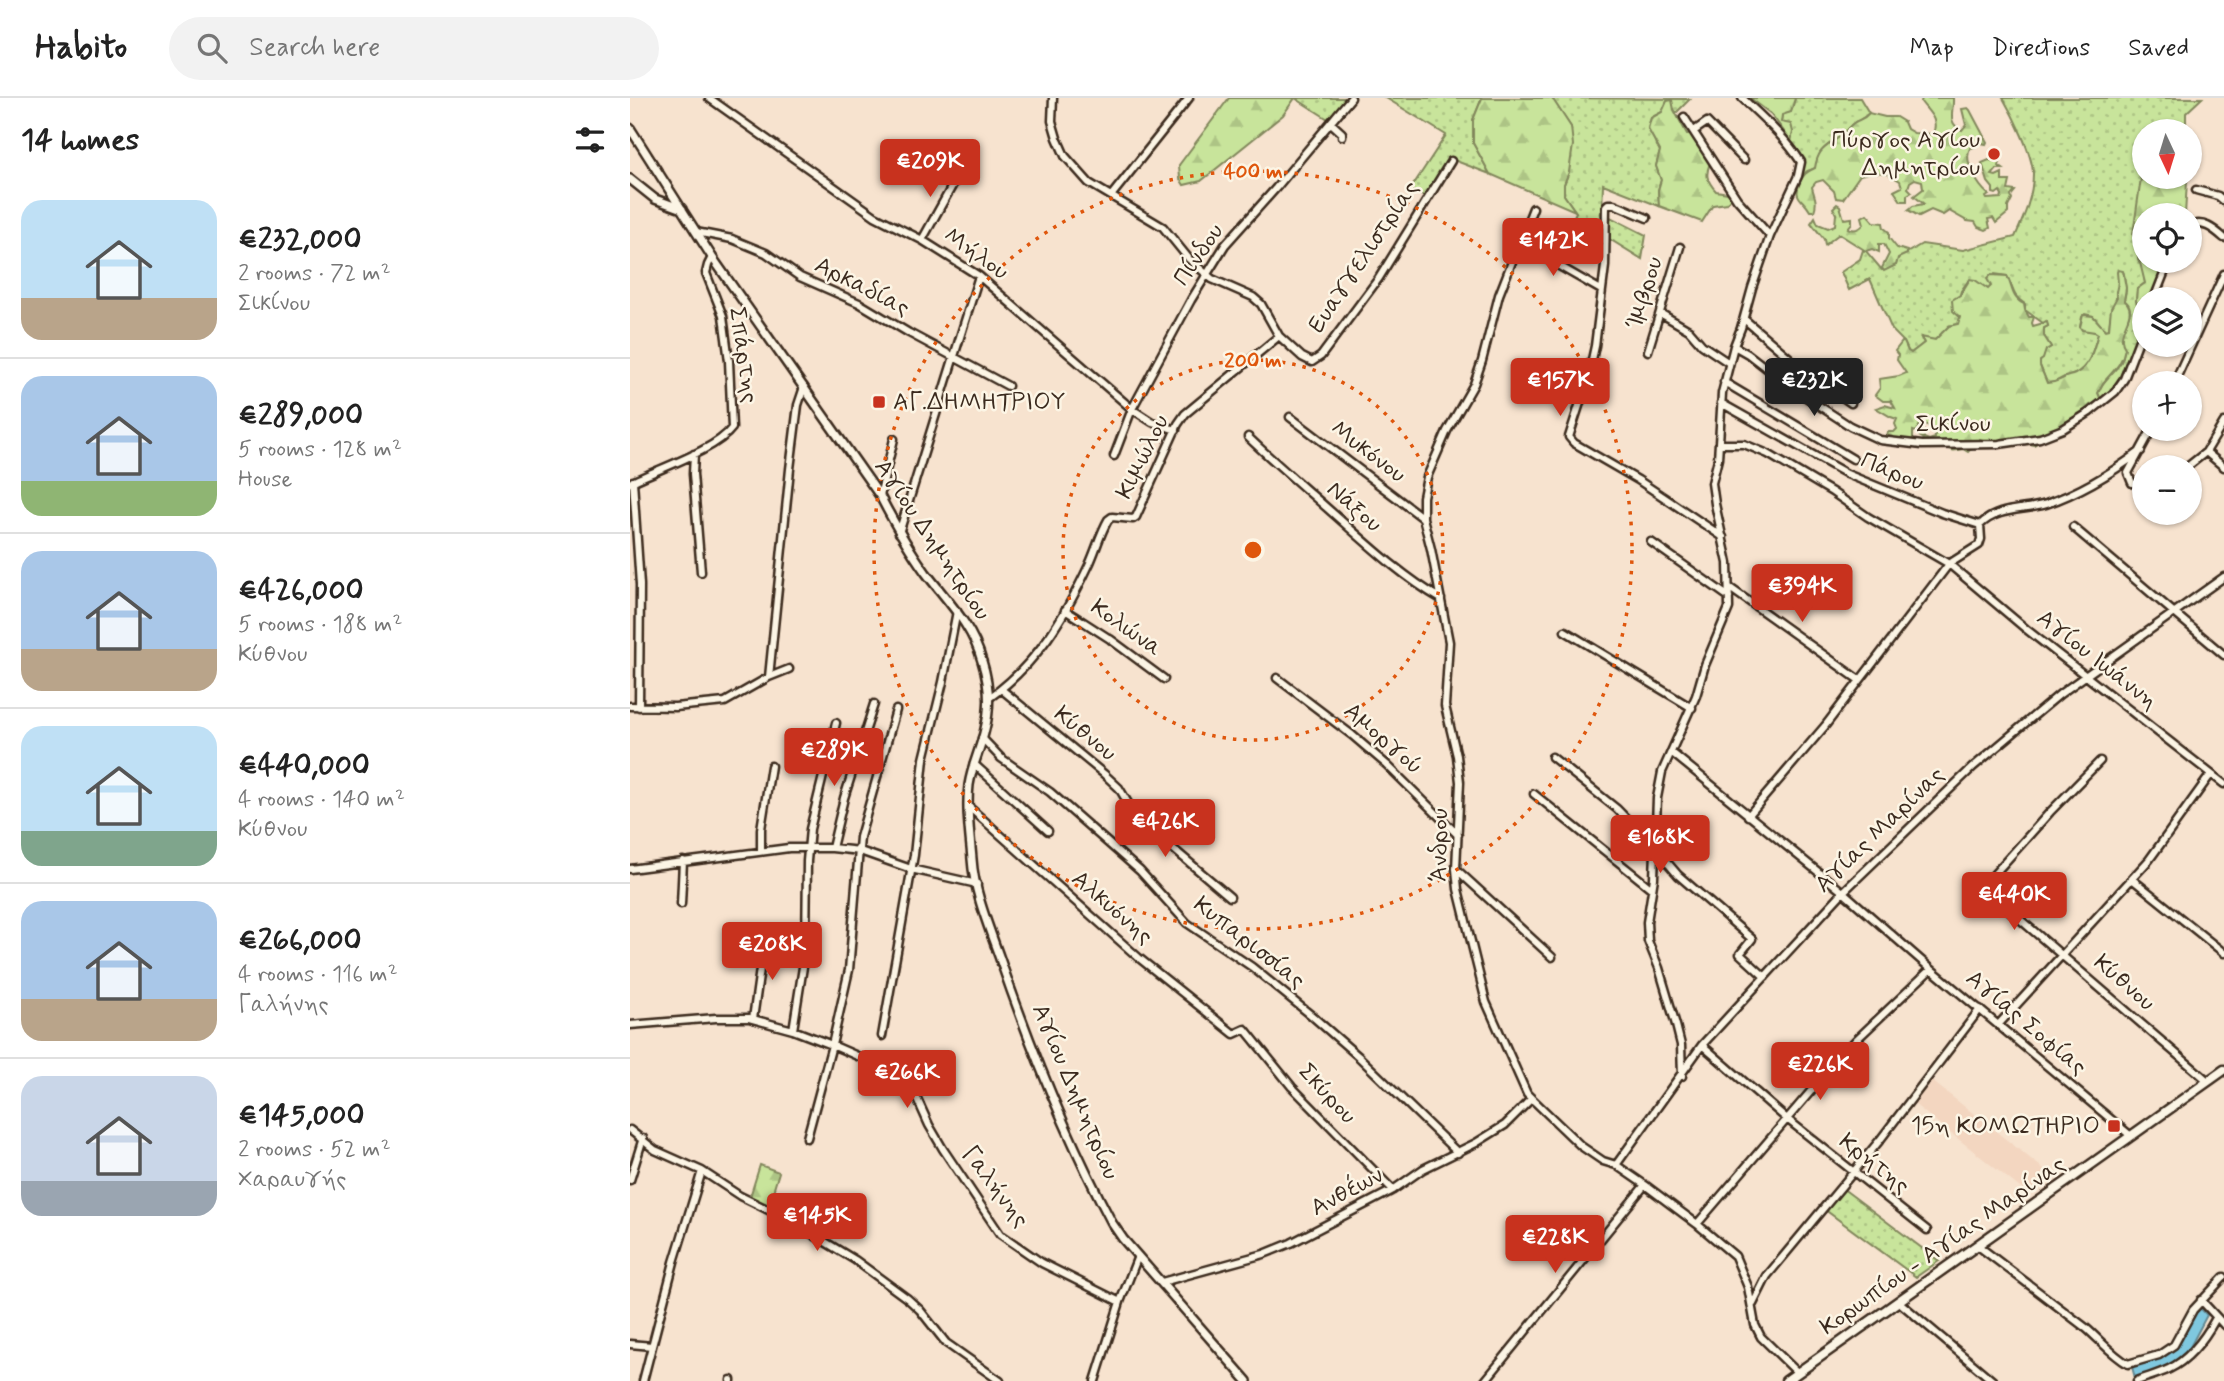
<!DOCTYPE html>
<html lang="en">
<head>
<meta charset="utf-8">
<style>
	:root { --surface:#fff; --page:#f2f2f2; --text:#222; --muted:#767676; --line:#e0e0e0; --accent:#c8321e }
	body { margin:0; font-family:Mynerve,sans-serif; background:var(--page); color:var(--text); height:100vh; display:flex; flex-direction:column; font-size:26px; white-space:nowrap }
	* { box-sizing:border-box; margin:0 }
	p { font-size:23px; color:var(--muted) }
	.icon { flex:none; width:38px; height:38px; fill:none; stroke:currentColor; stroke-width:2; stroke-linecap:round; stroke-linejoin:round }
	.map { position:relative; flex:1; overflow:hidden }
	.side { display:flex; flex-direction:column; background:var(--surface); width:630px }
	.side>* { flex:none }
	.needle { width:46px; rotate:176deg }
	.tools { position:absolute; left:1502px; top:21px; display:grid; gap:14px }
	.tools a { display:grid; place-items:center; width:70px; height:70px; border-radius:50%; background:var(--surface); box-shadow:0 2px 5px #0004; font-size:35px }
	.price { position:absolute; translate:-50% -60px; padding:0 16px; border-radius:7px; background:var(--accent); color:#fff; font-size:23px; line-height:46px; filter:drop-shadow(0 2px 4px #0008) }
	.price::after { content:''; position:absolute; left:50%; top:42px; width:21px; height:16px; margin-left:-10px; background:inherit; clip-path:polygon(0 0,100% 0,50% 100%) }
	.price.on { background:#222; color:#fff }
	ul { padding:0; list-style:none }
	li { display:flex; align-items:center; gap:21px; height:175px; padding:0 21px }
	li+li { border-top:2px solid var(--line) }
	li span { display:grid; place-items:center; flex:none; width:196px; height:140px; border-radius:21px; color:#555 }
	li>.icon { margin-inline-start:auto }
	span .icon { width:84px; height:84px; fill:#fffc; stroke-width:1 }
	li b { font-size:30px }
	h2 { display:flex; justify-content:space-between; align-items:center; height:84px; padding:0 21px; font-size:30px }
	header { display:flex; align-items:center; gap:42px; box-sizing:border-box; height:98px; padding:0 35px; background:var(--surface); border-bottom:2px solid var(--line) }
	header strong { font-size:33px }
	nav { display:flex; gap:38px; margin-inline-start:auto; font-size:24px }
	.search { width:490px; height:63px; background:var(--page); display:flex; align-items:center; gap:18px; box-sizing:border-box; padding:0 24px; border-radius:38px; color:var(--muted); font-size:26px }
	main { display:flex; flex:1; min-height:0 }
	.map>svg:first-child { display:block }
	.built { fill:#f3d6c0 }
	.grass { fill:url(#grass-dots); stroke:#82875c; stroke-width:2 }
	.forest { fill:url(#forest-firs); stroke:#82875c; stroke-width:2 }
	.water { fill:#7fc8df; stroke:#648992; stroke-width:2 }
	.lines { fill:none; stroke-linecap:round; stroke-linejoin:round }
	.minor-casing { stroke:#3b2a1e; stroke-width:11 }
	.tertiary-casing { stroke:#3b2a1e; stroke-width:12 }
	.secondary-casing { stroke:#3b2a1e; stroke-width:13 }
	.minor { stroke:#fcf5e5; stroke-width:6 }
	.tertiary { stroke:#fcf5e5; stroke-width:7 }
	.secondary { stroke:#fcf5e5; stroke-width:8 }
	.ring { fill:none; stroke:#df570d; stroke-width:3.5; stroke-dasharray:3.5 7 }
	.poi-dot { fill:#c8321e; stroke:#fcf5e5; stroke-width:2.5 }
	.labels { text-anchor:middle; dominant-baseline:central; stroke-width:5; stroke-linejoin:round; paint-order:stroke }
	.poi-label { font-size:24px; fill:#3b2a1e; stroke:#fcf5e5; text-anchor:end }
	.street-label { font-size:24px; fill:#3b2a1e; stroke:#fcf5e5 }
	.centre { fill:#df570d; stroke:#fcf5e5; stroke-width:3.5 }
	.ring-label { font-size:21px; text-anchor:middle; font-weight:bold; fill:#df570d; stroke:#fcf5e5; stroke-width:5; stroke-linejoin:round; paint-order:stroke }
</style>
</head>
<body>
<header>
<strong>Habito</strong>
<div class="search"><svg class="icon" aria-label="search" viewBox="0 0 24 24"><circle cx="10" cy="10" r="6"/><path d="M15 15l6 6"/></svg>Search here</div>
<nav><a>Map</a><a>Directions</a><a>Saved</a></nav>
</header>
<main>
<section class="side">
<h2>14 homes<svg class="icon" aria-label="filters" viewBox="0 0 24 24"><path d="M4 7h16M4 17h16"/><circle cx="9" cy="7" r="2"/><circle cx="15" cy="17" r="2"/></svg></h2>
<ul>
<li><span style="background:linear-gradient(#bfe0f5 70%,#b9a48a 0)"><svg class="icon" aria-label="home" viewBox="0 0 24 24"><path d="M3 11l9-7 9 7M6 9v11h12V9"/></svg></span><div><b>€232,000</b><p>2 rooms · 72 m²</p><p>Σικίνου</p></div></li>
<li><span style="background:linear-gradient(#a9c7e8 75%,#8fb573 0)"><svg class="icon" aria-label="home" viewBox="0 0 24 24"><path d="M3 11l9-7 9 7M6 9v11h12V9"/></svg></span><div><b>€289,000</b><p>5 rooms · 128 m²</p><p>House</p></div></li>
<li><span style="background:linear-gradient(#a9c7e8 70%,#b9a48a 0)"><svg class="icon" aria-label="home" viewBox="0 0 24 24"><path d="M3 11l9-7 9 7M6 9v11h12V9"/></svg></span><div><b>€426,000</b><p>5 rooms · 188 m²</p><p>Κύθνου</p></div></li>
<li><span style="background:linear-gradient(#bfe0f5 75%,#7fa58c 0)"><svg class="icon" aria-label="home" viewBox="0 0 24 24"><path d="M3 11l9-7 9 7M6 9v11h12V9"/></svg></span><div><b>€440,000</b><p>4 rooms · 140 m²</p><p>Κύθνου</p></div></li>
<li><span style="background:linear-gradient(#a9c7e8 70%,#b9a48a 0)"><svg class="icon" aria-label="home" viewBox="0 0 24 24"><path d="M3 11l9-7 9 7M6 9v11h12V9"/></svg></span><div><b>€266,000</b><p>4 rooms · 116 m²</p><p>Γαλήνης</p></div></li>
<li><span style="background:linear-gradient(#c9d6e8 75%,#9aa5b1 0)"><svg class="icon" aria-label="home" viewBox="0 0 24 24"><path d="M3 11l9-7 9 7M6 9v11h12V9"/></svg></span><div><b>€145,000</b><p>2 rooms · 52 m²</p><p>Χαραυγής</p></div></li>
</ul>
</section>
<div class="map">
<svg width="1594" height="1283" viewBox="0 0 1594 1283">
	<defs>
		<pattern id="grass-dots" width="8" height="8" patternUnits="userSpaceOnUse" patternTransform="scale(1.75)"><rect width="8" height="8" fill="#c8e49b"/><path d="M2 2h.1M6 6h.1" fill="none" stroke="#adc485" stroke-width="1.8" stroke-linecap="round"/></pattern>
		<pattern id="forest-firs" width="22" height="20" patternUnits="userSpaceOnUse" patternTransform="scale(1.75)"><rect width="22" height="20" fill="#c8e49b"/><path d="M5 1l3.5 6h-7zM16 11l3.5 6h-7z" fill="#adc485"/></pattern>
	</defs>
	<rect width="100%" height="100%" fill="#f7e3cf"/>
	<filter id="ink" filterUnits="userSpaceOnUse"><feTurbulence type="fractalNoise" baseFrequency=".0143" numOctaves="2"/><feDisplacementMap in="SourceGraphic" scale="14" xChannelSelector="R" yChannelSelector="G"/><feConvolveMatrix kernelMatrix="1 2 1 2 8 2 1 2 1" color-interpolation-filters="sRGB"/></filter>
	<g filter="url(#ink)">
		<path class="built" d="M1297,979L1425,1080L1399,1097L1279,1002Z"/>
		<path class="grass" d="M665,0H716L698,21Z
			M756,0H852L843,22V45L860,76L821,61L796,99L780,92L816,37Z
			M921,0L1060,1L1046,15L1044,11L1032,14L1021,20L1018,30L1030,53L1026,68L1031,82L1028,92L1029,108L973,86L972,115L1016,137L1012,161L976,139L975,154L937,134L946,114L934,97V86L939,74L941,29Z
			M1165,0H1230L1239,15C1234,21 1231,21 1225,24C1218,28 1215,36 1208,40C1194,50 1189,51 1186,70L1177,73L1172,79V59L1161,43L1163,34L1151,24L1152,16L1161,14Z
			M1373,0H1572L1556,15V33H1514V79H1557V83L1511,81L1508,161L1513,171L1515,185L1507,191L1506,203L1514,220C1503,249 1495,280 1471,302L1468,295C1471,284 1484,275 1491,264C1497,253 1489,248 1491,237C1492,229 1501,219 1500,211C1499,206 1498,205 1494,202L1496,193L1494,177L1486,194V202L1481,214L1479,231L1475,232L1463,218L1455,216L1452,219L1450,229C1456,234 1463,231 1468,236C1463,251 1461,267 1445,276C1441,278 1437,278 1434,279C1427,283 1425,285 1417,285L1409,265L1416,252L1421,249L1414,238V230L1418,228L1416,223L1413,225L1395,212V206C1381,197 1384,191 1377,178L1365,176L1360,185L1361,191H1358L1338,183L1331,193L1325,214L1330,219L1329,226L1319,228L1305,242L1291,240L1294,245L1281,255L1278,253L1274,244L1262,232L1240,181L1219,192L1211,174L1230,161L1233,152L1236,153L1252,172L1266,167L1268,160L1292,146L1333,152L1385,139C1394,119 1403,98 1403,76C1403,57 1383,17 1373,0Z
			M1212,1090L1309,1163L1286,1179L1194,1111Z"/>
		<path class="forest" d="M599,0H665L653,17L571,83L554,87L550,81L549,67Z
			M852,0H921L924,3L941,29L943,47L939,74L934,86V97L945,113L860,76L843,45V22Z
			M1120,0H1165L1161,14L1152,17L1151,24L1161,26L1163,34L1161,43L1141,16Z
			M1292,0H1323C1324,13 1316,25 1332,32L1336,27L1332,11L1338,10L1340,12L1357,44L1356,46L1347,44L1345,49L1340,50C1333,64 1348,88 1359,97L1356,99L1357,101L1371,100L1372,97L1370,93L1366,96L1363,95V90L1358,84L1352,65L1359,62L1370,64L1369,68L1373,71H1367L1362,77L1366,78L1372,75V83H1380L1378,92L1385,93L1381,98L1382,101L1378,109V115L1366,125L1363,120L1358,121L1360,130L1356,132L1348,129L1345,124L1337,123L1319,113L1313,117L1301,112L1289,118L1278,112L1283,108L1294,106L1284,98L1293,91L1292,83L1285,81L1280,84L1278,90L1282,94L1277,97V103H1271L1264,93L1272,89L1270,83L1257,75L1242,74L1230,77L1213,101L1206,100L1204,93L1193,82L1186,84L1182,89C1184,98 1188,103 1184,113H1180C1172,99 1163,101 1170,84C1174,75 1177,74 1185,70C1188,51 1195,50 1208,40C1215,36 1218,28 1225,24C1231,21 1234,21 1239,15L1255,19H1266L1274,24L1277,31L1284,35L1303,36C1309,21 1299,15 1291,4Z
			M1042,2L1044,12L1057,36L1062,35L1080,65C1075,77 1077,83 1086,93L1098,95L1101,99L1097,105L1083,107L1072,124L1029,108L1028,92L1031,82L1026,68L1030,53L1018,31L1021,20L1032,14L1037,3Z
			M1511,80L1557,83L1555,117H1514V163H1535L1521,201H1514V219L1506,203L1507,191L1515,185L1503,136Z
			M1207,106L1210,108L1214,121L1222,120V125L1218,130C1224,133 1230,131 1234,126L1232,119L1237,116L1244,124L1253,125L1254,130L1259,134V140L1267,150L1277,153V156L1268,160L1266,167L1254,173L1252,170L1259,156L1254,146H1249V154L1242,151L1236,153L1209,136L1195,147L1194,141L1181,125L1185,119L1188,126L1198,130L1205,127L1206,116L1203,110Z
			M1488,172L1493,173L1496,190L1494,202C1511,216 1483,233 1495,250C1492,268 1482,273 1473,285C1471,288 1470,292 1468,295L1471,302L1460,307L1447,319L1404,347L1396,345L1389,347L1388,341H1383V344L1368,342L1366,344H1352L1353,342L1350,341L1338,354L1333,351C1320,354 1321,352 1311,347C1307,345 1298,345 1294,345L1293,340L1289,338L1290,334L1294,333V340L1299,342L1305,340L1304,331L1295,326L1289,328L1286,334L1283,333V343L1277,349L1264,343L1262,339L1257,338L1258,334H1264L1267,331L1265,326L1267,321L1261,319L1246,310L1255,307L1265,310L1261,303H1253L1245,297L1250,290L1249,281L1269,278L1276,275L1267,262L1268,257L1265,253L1272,244H1274L1278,253L1281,255L1294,245L1291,239L1305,242L1319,228L1328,226L1330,219L1323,213L1322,202L1330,197L1340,181L1345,182L1358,191L1361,188L1357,181L1361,177L1377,178C1383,189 1381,200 1394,206L1395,212L1399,219H1404L1402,225L1403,228L1417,224L1418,228L1414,230V238L1421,249L1416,252L1413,261L1410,263V268L1417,285C1425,285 1427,283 1434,280C1437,278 1441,278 1445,276C1461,268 1463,251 1468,236L1465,234L1452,232L1450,229L1453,217L1463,218L1475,232L1479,231L1481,210L1487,199L1486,194L1488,185L1487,174Z
			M130,1067L149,1074L139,1107L120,1099Z"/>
		<path class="water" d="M1569,1209L1577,1217L1560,1249L1549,1263L1512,1279L1505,1280L1502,1269L1536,1256Z"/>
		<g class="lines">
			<g class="minor-casing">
				<path id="minor" d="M79,0L245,118L292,142L349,178L502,311L522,324L546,332
					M423,0L422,23L427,40L435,58L459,85L533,129L559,161L582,181L623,199L631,206L649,238L672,259L682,264L691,258L749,180L821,63
					M1054,19L1107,101L1140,138
					M701,25L712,35V38
					M1064,33L1077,24L1114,62
					M1566,92L1588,98L1594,103
					M481,98L559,0
					M903,110L869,197L852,263L844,286L817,333L797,379L793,399V420L801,451L819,544L815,608L827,658L830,684L826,771L828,791L856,904L897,996L951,1048L973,1063L986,1067L1015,1087L1067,1126L1105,1158L1118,1189L1125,1227L1131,1239L1168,1275
					M1017,120L984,106H978L976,108L975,168L965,248L958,280L939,339L944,345L1008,382L1093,439
					M1559,129C1572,121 1584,131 1594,140
					M66,134L102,141L136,155L170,179L229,205L279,235L378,288
					M292,142L331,72
					M889,145L971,192
					M1524,201L1539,163
					M1030,215L1059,232L1072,247L1099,265
					M1114,221L1170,269L1221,305
					M1104,248L1118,256L1162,290L1220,328L1250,342L1292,347L1369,346L1410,340L1433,331L1460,314L1485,294L1494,281L1514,229
					M1018,253L1050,149
					M1094,284L1223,361
					M1544,285L1594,176
					M1091,305L1217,376L1312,415L1350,427
					M660,319L793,420
					M618,339C646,366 676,391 706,418C740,448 772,478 811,501
					M1089,346H1114L1138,356L1202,394L1238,419L1319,466L1396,531L1594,686
					M1576,354L1594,324
					M64,356L63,376L71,474
					M484,358L502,311L561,202L595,147L646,90L721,0
					M1557,369L1576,354L1594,369
					M3,383L10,487L9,609
					M0,385C27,371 85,353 102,330L99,263L93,218L76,175L78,167L82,159
					M1514,389L1502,385L1498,375L1522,331
					M250,398L264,341
					M1443,429L1594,557
					M269,435L349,178
					M1021,444L1099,499
					M1100,490L1229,582
					M435,512L480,541L534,581
					M935,533L1062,610
					M139,579L160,371L168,307L174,289
					M647,580L722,637L757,667L828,737
					M371,591L474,676L489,690L507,720L600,799
					M359,600C407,566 434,520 459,467C466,452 470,436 478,422L482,419L503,421L506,419L548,326L555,316L649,238
					M0,608L45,609L95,604L139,579L159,571
					M352,640L371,660L420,694L510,773L557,825L622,869L681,917L728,958L828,1055
					M1041,654L1213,794L1301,871L1501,1038
					M922,659L987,711L1025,750L1048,777L1122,841L1110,856L1135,879
					M1470,663L1420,714L1358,783L1357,793L1578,983
					M344,666L418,733
					M904,696L1022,791
					M339,709L509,860L604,936L615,931L662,989L763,1092
					M1118,718L1195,628L1319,466L1349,447L1351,441L1350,427C1368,409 1393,413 1416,406C1451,394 1482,375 1511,353
					M202,750L214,700L244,606
					M131,753V731L141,668
					M0,771L159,750H202L230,753L281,771L347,786
					M826,771L922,859
					M1502,781L1594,855
					M51,806L53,763
					M123,921L134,842
					M1369,926L1519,762L1581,676
					M0,927L86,920H119L163,932L202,947L271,977L280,985L299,1027L313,1051L370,1136L412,1165L490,1204
					M163,932L176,850L177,763L180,731L206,625
					M252,938L284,757L294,661L313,584L327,513
					M1072,947L1157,1021L1297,1132
					M1052,978L1051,947L1046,927L1029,870L1018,843L1017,824L1024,780L1027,700L1032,674L1066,598L1075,567L1099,510L1098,465L1085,406L1082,385L1088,361L1092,295L1104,248L1111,230L1122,190L1140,138L1168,78L1171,64C1155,39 1133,20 1112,0
					M0,1032L25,1052L72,1073L110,1098L159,1122L225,1162L278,1201L290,1212L316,1245L370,1283
					M177,1040L202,947L219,872L230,739L266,612
					M986,1067L1072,947L1213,794L1343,669L1430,596L1594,479
					M0,1082L13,1040
					M1067,1126L1205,965L1226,942L1301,871
					M1347,1147L1456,1230C1470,1242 1482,1257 1498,1266L1529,1257L1544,1247L1563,1212L1594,1179
					M532,1184L634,1156L661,1145L763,1092L793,1071L846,1045L875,1027L901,1001
					M1571,1202L1594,1227
					M1268,1203L1363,1283
					M1123,1206L1137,1178L1250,1042L1350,911
					M0,1246L22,1248
					M13,1283L44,1164L72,1073
					M101,1283V1282
					M465,1283L490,1204L508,1158
					M855,1283L1015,1087
					M1507,1283C1517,1279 1529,1276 1539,1271C1560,1261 1575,1240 1586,1220"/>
			</g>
			<g class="tertiary-casing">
				<path id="tertiary" d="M0,30L82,159L250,398C264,425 278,450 296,475C318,504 342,527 352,563C359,585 361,608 355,631C351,650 342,667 339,687C336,711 340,737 342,761C344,793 358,827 369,858C400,948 437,1040 482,1125L493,1141L617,1283
					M0,81L25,101L52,111"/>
			</g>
			<g class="secondary-casing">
				<path id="secondary" d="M1156,1283L1594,972"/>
			</g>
			<use href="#minor" class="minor"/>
			<use href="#tertiary" class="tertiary"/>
			<use href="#secondary" class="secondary"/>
		</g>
	</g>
	<g class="ring">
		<circle cx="623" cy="452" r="190"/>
		<circle cx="623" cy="452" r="379"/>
	</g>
	<g class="poi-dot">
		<circle cx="1364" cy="56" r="7"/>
		<rect x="242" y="297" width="14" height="14" rx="3.5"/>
		<rect x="1477" y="1021" width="14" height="14" rx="3.5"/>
	</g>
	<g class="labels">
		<g class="poi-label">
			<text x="1350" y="42">Πύργος Αγίου<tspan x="1350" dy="28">Δημητρίου</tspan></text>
			<text x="263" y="304" text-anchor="start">ΑΓ.ΔΗΜΗΤΡΙΟΥ</text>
			<text x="1470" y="1028">15η ΚΟΜΩΤΗΡΙΟ</text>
		</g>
		<g class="street-label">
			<text transform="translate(346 156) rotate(35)">Μήλου</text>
			<text transform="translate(569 157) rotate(-56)">Πίνδου</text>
			<text transform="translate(734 159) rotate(-56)">Ευαγγελιστρίας</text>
			<text transform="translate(232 189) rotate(27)">Αρκαδίας</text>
			<text transform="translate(1015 195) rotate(-73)">Ίμβρου</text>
			<text transform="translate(113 257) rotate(82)">Σπάρτης</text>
			<text x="1323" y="326">Σικίνου</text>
			<text transform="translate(738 354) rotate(37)">Μυκόνου</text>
			<text transform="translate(513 359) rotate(-64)">Κιμώλου</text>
			<text transform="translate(1262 374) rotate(22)">Πάρου</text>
			<text transform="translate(724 409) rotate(41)">Νάξου</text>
			<text transform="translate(302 442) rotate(56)">Αγίου Δημητρίου</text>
			<text transform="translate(496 530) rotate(35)">Κολώνα</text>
			<text transform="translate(1467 562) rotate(38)">Αγίου Ιωάννη</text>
			<text transform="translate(455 636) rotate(39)">Κύθνου</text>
			<text transform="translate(753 641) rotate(41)">Αμοργού</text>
			<text transform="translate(1250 732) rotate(-44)">Αγίας Μαρίνας</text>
			<text transform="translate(810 747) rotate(-89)">Άνδρου</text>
			<text transform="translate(482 810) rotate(41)">Αλκυόνης</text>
			<text transform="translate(619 845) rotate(38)">Κυπαρισσίας</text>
			<text transform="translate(1494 885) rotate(41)">Κύθνου</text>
			<text transform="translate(1396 925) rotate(40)">Αγίας Σοφίας</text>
			<text transform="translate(445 994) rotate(67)">Αγίου Δημητρίου</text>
			<text transform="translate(697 996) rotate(47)">Σκύρου</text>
			<text transform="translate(1244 1066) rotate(38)">Κρήτης</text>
			<text transform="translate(365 1089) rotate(53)">Γαλήνης</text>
			<text transform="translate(717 1094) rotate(-28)">Ανθέων</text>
			<text transform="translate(1313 1148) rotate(-35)">Κορωπίου - Αγίας Μαρίνας</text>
		</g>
	</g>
	<circle cx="623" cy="452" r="10" class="centre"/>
	<g class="ring-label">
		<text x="623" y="80">400 m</text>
		<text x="623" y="269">200 m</text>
	</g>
</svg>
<div class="tools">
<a><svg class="needle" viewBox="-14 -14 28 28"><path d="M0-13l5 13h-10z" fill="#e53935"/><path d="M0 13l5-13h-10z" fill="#767676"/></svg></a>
<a><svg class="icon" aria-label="locate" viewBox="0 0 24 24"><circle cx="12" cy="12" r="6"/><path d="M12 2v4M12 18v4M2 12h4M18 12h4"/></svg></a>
<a><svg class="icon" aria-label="layers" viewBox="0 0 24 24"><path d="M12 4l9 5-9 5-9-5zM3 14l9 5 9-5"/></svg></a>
<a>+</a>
<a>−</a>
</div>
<b class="price" style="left:300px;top:101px">€209K</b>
<b class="price" style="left:923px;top:180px">€142K</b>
<b class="price" style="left:930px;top:320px">€157K</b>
<b class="price on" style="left:1184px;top:320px">€232K</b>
<b class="price" style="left:1172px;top:526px">€394K</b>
<b class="price" style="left:204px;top:690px">€289K</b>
<b class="price" style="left:535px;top:761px">€426K</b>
<b class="price" style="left:1030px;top:777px">€168K</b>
<b class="price" style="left:1384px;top:834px">€440K</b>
<b class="price" style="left:142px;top:884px">€208K</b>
<b class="price" style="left:1190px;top:1004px">€226K</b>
<b class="price" style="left:277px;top:1012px">€266K</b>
<b class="price" style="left:187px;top:1155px">€145K</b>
<b class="price" style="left:925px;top:1177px">€228K</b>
</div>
</main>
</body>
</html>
